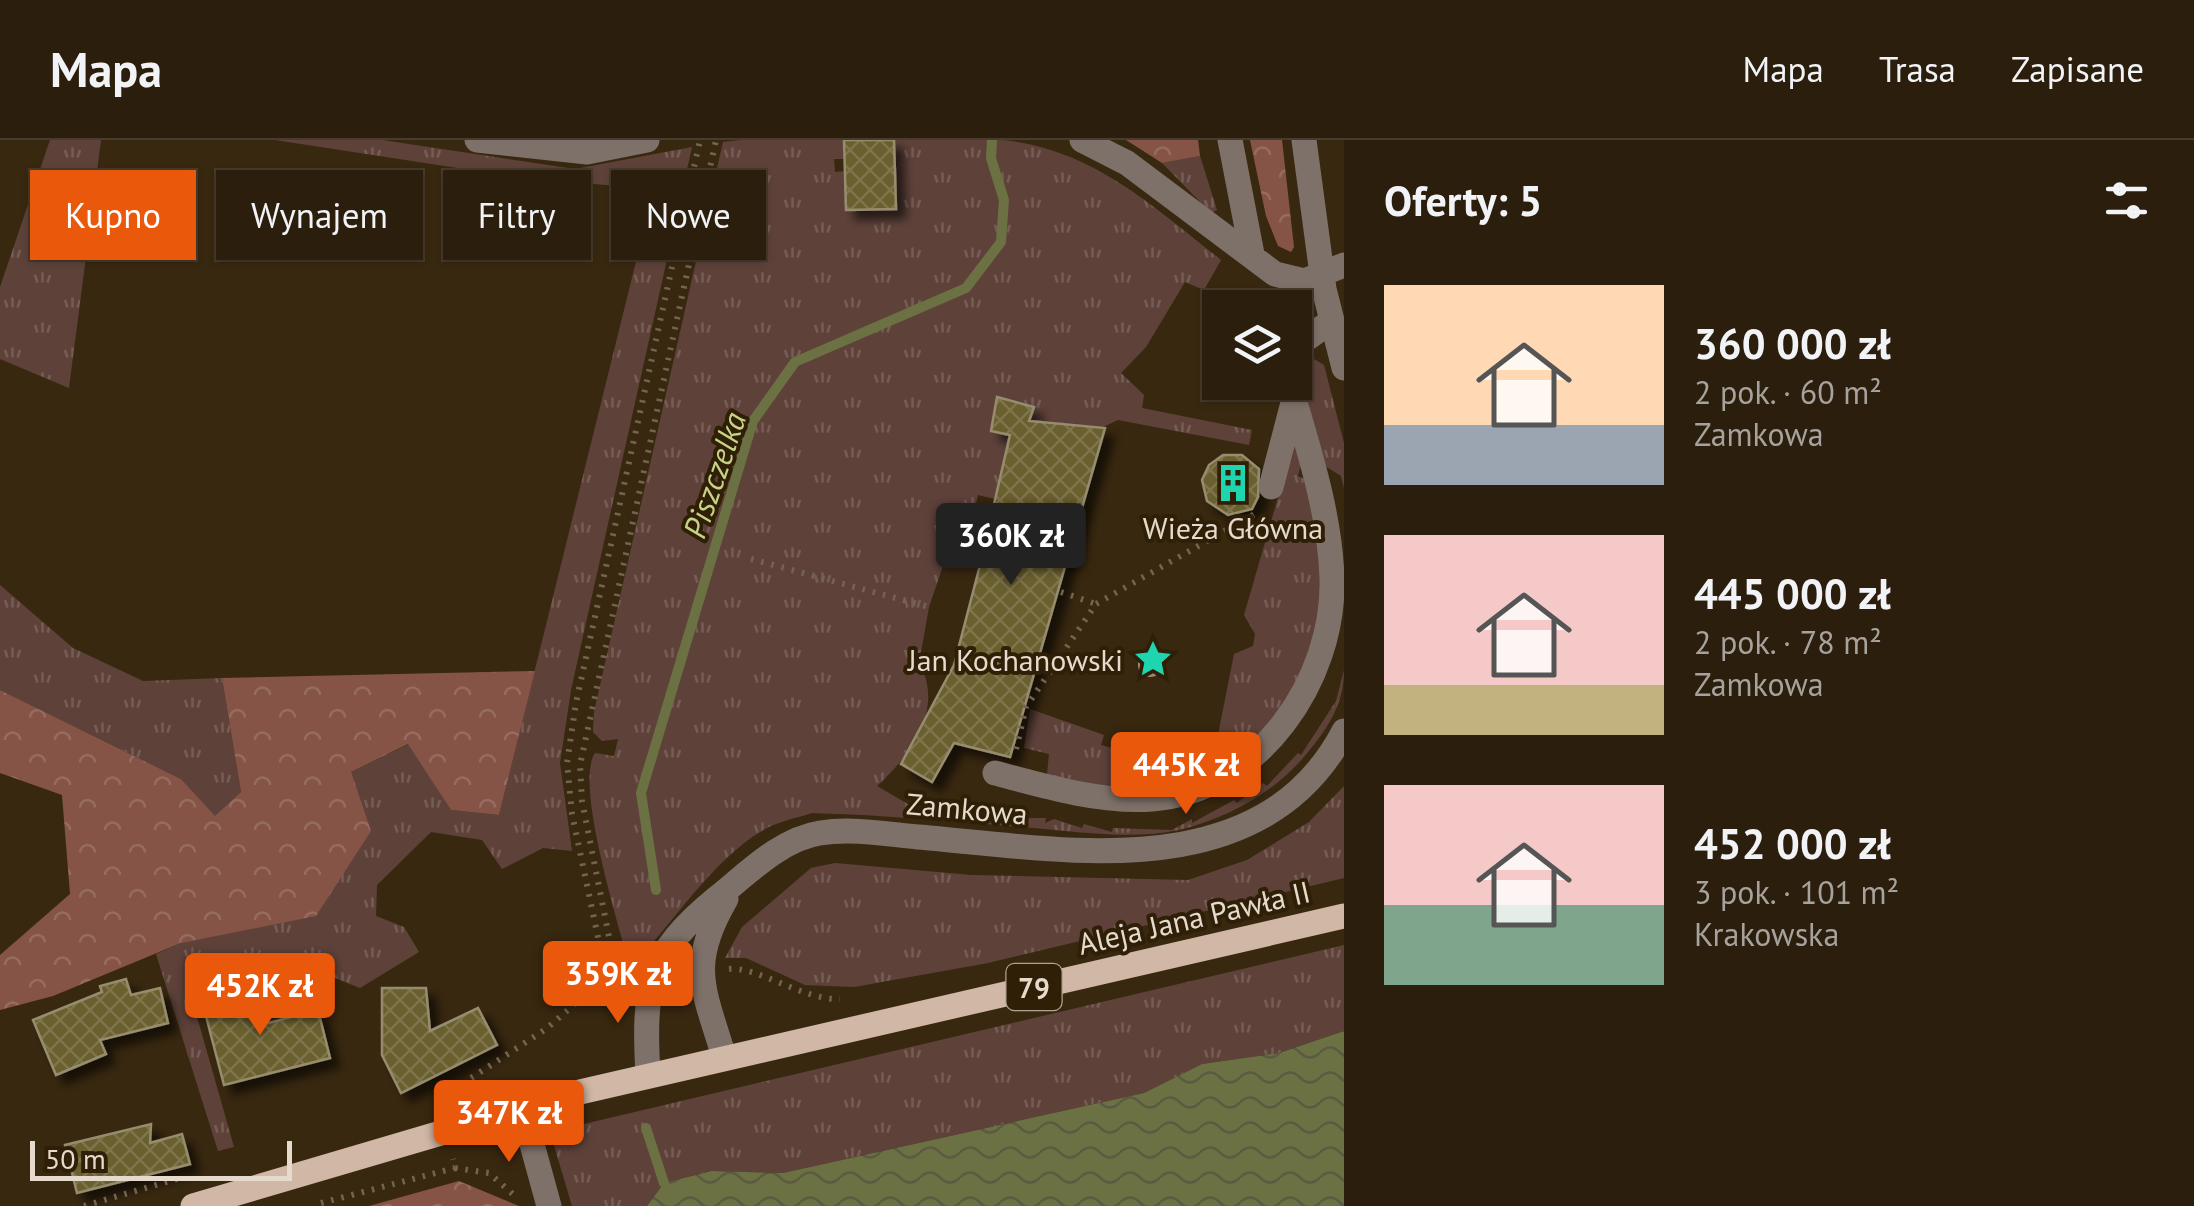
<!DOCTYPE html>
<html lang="pl">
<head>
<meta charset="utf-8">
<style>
	:root { --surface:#2b1e0c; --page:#372b1a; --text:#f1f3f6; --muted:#a6a29d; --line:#473c2d; --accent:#ea580c }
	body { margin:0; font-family:"PT Sans",sans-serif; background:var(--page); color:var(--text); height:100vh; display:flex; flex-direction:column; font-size:38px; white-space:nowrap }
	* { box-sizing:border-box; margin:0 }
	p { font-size:32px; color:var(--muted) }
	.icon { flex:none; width:55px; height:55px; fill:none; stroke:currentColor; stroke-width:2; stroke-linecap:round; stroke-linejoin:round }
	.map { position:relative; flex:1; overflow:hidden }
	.panel { display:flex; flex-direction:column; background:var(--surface); width:850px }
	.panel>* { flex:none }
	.hud { position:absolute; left:30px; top:30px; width:950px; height:90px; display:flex; gap:20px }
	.controls { position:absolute; left:1202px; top:150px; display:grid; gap:20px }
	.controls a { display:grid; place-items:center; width:110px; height:110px; border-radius:0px; background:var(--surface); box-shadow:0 2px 8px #0004,0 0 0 2px var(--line); font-size:50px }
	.scale { position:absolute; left:30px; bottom:25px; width:262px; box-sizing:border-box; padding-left:10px; border:5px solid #e5dacc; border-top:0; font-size:28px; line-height:35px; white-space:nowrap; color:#e5dacc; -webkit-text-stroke:8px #2e1f06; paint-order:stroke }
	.price { position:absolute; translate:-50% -85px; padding:0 22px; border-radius:10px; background:var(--accent); color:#fff; font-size:32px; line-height:65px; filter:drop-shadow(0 2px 5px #0008) }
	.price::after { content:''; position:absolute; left:50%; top:60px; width:30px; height:22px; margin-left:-15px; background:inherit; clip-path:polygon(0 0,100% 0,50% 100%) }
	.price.selected { background:#222; color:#fff }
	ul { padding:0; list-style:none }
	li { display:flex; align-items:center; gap:30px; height:250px; padding:0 40px }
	li span { display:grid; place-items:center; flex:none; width:280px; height:200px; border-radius:0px; color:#555 }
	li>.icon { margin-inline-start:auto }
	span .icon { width:120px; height:120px; fill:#fffc; stroke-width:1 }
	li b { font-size:42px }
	h2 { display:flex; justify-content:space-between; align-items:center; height:120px; padding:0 40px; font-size:42px }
	.pill { padding:0 35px; border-radius:0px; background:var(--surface); box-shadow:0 2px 8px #0004,0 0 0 2px var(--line); font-size:35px; line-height:90px }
	.pill.selected { background:var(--accent); color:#fff }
	header { display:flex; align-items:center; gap:60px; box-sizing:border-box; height:140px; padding:0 50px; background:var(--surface); border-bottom:2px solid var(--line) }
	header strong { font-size:48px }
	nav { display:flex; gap:55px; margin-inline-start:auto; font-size:35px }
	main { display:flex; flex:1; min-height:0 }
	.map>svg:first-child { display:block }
	.grass { fill:url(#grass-tufts) }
	.forest { fill:url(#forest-crowns) }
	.water { fill:url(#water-waves) }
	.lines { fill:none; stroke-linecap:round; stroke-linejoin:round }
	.stream { stroke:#6b7142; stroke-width:10 }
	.building { fill:url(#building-cross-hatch); stroke:#968d6e; stroke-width:2.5; filter:url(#shadow) }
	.path { stroke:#736450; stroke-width:6; stroke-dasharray:2.5 8; stroke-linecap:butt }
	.minor { stroke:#7e7169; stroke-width:25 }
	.major { stroke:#d1b7a5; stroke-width:25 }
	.tree { fill:#a28878 }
	.labels { text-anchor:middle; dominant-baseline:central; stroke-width:8; stroke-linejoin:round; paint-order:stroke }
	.shield { fill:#2e1f06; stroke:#aea291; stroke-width:2.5 }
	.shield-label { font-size:28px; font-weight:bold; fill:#e5dacc }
	.poi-label { font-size:30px; fill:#e5dacc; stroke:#2e1f06 }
	.street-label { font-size:30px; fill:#e5dacc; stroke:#2e1f06 }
	.water-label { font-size:32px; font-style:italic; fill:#c8d287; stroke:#2e1f06 }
</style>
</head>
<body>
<header>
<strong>Mapa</strong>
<nav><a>Mapa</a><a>Trasa</a><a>Zapisane</a></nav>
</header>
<main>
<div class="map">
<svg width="1344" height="1066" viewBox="0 0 1344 1066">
	<defs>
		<pattern id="grass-tufts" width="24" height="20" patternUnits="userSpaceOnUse" patternTransform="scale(2.5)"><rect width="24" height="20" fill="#5e423a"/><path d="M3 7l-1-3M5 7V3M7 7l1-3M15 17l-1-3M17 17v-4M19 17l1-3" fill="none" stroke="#755d55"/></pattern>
		<pattern id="forest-crowns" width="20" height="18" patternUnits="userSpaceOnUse" patternTransform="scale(2.5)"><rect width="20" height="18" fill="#855447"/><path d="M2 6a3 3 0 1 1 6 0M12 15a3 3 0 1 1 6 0" fill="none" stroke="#966c60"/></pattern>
		<pattern id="water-waves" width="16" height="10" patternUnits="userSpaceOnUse" patternTransform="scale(2.5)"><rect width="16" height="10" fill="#6b7142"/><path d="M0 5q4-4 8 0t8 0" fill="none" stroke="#5a5b40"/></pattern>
		<pattern id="building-cross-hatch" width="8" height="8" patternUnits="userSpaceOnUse" patternTransform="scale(2.5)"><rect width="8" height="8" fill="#6a5e2f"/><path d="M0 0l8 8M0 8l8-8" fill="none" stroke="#7f744c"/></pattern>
		<filter id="shadow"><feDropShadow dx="9" dy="9" stdDeviation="5" flood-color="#0009"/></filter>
	</defs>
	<rect width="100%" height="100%" fill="#392810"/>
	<path class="grass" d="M50,0H101L69,248L0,219V147Z
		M275,0H382L575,29L692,7L571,550L560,623L572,711L543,708L502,729L482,700L431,692L377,745L376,776L404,787L419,812L360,848L300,824L186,838L234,1007L218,1011L156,814L181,803L351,632L409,604L451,670L499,675L654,49L523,38Z
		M741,0H844V19H834L835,32L845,31L847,70L896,69L894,0C930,0 967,0 1002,0C1091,8 1154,67 1221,120L1204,150L1185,142L1146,207L1121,233L1144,255L1142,268L1252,290L1249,305L1118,280L1103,287L1029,281L1033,266L997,257L992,291L1010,295L995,359L978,355L965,409L946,417L929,467L919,523C945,568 911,615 877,646L923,673L928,663L936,665L938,659L956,663L957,669L986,667V673L994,674L995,669L1022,678H1046L1045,683L1054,679L1082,688L1084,684L1112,692L1113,688L1172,690L1192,679V683L1234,660L1237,663L1263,643L1267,646L1298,613L1301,615L1336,561L1344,530C1344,566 1326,591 1303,618C1272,654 1225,679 1179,690C1132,700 1081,692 1034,688C960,682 886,675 812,673C797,678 780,681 767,688C714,716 672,785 630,828C620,788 574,644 595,613L614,616L618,599L602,601L593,592L594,572L723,2Z
		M1200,16L1217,70L1211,73L1162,23Z
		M1314,219L1324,225L1344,303V348L1341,336L1322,324C1314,294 1294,246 1314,219Z
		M1295,299L1302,319L1298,336L1307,340C1312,366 1323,395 1324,422C1327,516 1268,630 1167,646C1126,652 1087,642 1047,635L1049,614L1024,608L1030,569L1104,595L1101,605L1135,614L1150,607L1187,615L1218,595L1234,514L1253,506L1255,494L1244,475Z
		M0,445L73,508L143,541L222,538L241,652L215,677L181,639L0,550Z
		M1344,646V738L988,823L854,847L805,845L746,818H725L742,787L811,728L835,723L971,735L1188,740L1247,720L1309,682Z
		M1344,805V891L1279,913L1202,924L1144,953L783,1033L710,1031L664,1043L647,1066H572L550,992Z"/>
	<path class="forest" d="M1126,0H1198L1200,16L1162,23Z
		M1250,0H1282L1294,107L1291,112L1278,106L1266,76Z
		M535,531L499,675L451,670L408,604L351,632L371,691L316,776L181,803L53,856L0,870V815L70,754L62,655L0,633V550L181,639L215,676L241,652L222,538Z
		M459,1041L519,1066H369Z"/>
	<path class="water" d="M1344,891V1066H647L664,1043L711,1031L783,1033L1144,953L1202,924L1279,913Z"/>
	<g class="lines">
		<path class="stream" d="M656,750L641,653L753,281L795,222L966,148L1001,102L1004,60L991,18L992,0
			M646,988L664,1043"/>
	</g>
	<path class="building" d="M844,0H894L896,69L846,70Z
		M997,257L1034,267L1029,281L1105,288L1010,617L954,603L932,642L901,624L954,525L979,429L1010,295L991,291Z
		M1223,315H1242L1259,329L1258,357L1252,369L1228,375L1207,361L1202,340L1209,325Z
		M126,839L131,855L160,848L168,883L100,900L106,914L56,935L33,880L102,852L100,846Z
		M246,845L257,886L318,870L330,918L224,945L201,857Z
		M382,848H426L430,891L478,868L497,905L401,953L382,915Z
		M151,984L150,1003L182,994L190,1024L77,1053L65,1005Z"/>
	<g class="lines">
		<path class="path" d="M751,419L929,467
			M1061,452L1096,464
			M1016,609L1026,567L1096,464L1260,371
			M729,829C757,826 802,860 840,859
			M625,833L614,822L582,661L580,625L716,0
			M620,853L596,844L603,821L572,674L567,623L576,563L700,0
			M436,961L546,889L616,828
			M455,1028L489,1033L515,1056
			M321,1063L455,1028L453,1019
			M84,1066L180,1038"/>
		<path class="minor" d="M477,0L587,12L647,0
			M1082,0L1127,23L1275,134L1304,141L1344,125
			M1230,0L1252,114
			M1304,0L1324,149L1344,228
			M1271,347L1294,259L1297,213L1302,202L1330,182
			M995,633C1043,646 1102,663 1152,659C1260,651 1335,539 1332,438C1330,377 1311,317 1294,259
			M724,917C704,849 687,826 726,759
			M648,935C643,847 648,814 718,757C748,733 781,699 820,693C852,688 886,694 918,697C1063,709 1261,750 1344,591
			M522,968L549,1066"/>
		<path class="major" d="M193,1066L580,952L1344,776"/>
	</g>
	<circle class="tree" cx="1150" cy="525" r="12"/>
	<defs>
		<g id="building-bare" transform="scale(3)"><path d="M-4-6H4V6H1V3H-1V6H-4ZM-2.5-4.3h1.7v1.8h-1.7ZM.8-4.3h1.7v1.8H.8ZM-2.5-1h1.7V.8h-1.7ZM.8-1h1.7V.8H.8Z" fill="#1fd5b0" stroke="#2e1f06" stroke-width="2.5" paint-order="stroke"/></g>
		<g id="sight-bare" transform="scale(3)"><path d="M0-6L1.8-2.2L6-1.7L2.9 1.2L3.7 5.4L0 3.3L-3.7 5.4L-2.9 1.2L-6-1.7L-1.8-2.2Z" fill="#1fd5b0" stroke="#2e1f06" stroke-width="2.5" paint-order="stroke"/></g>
	</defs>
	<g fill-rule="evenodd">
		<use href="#building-bare" x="1233" y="343"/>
		<use href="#sight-bare" x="1153" y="519"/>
	</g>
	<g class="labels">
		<rect class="shield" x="1006.5" y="824" width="55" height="46" rx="8"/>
		<g class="shield-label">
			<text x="1034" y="847">79</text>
		</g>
		<g class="poi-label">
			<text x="1233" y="387">Wieża Główna</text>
			<text x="1123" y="519" text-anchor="end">Jan Kochanowski</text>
		</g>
		<g class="street-label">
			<text transform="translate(967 668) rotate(5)">Zamkowa</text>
			<text transform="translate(1194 777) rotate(-13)">Aleja Jana Pawła II</text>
		</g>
		<g class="water-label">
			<text transform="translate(714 335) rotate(-71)">Piszczelka</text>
		</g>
	</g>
</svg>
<div class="controls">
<a><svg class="icon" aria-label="layers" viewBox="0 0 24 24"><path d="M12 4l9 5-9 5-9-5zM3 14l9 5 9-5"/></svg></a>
</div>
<div class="scale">50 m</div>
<b class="price selected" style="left:1011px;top:448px">360K zł</b>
<b class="price" style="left:1186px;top:677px">445K zł</b>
<b class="price" style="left:618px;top:886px">359K zł</b>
<b class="price" style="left:260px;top:898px">452K zł</b>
<b class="price" style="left:509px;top:1025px">347K zł</b>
<div class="hud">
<a class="pill selected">Kupno</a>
<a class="pill">Wynajem</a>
<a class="pill">Filtry</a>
<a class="pill">Nowe</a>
</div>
</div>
<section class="panel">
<h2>Oferty: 5<svg class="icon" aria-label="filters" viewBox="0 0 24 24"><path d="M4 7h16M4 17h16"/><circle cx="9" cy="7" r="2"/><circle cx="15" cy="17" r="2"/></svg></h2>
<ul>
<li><span style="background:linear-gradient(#ffd9b3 70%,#9aa5b1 0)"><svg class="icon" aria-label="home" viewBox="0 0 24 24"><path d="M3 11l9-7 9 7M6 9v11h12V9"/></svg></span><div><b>360 000 zł</b><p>2 pok. · 60 m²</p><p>Zamkowa</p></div></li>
<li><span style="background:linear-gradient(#f6c9c9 75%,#c2b280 0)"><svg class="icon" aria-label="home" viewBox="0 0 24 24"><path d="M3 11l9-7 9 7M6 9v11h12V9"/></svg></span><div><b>445 000 zł</b><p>2 pok. · 78 m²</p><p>Zamkowa</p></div></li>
<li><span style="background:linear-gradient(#f6c9c9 60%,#7fa58c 0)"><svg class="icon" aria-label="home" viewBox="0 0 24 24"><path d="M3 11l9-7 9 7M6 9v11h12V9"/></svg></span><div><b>452 000 zł</b><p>3 pok. · 101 m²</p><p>Krakowska</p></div></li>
</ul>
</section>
</main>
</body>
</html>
